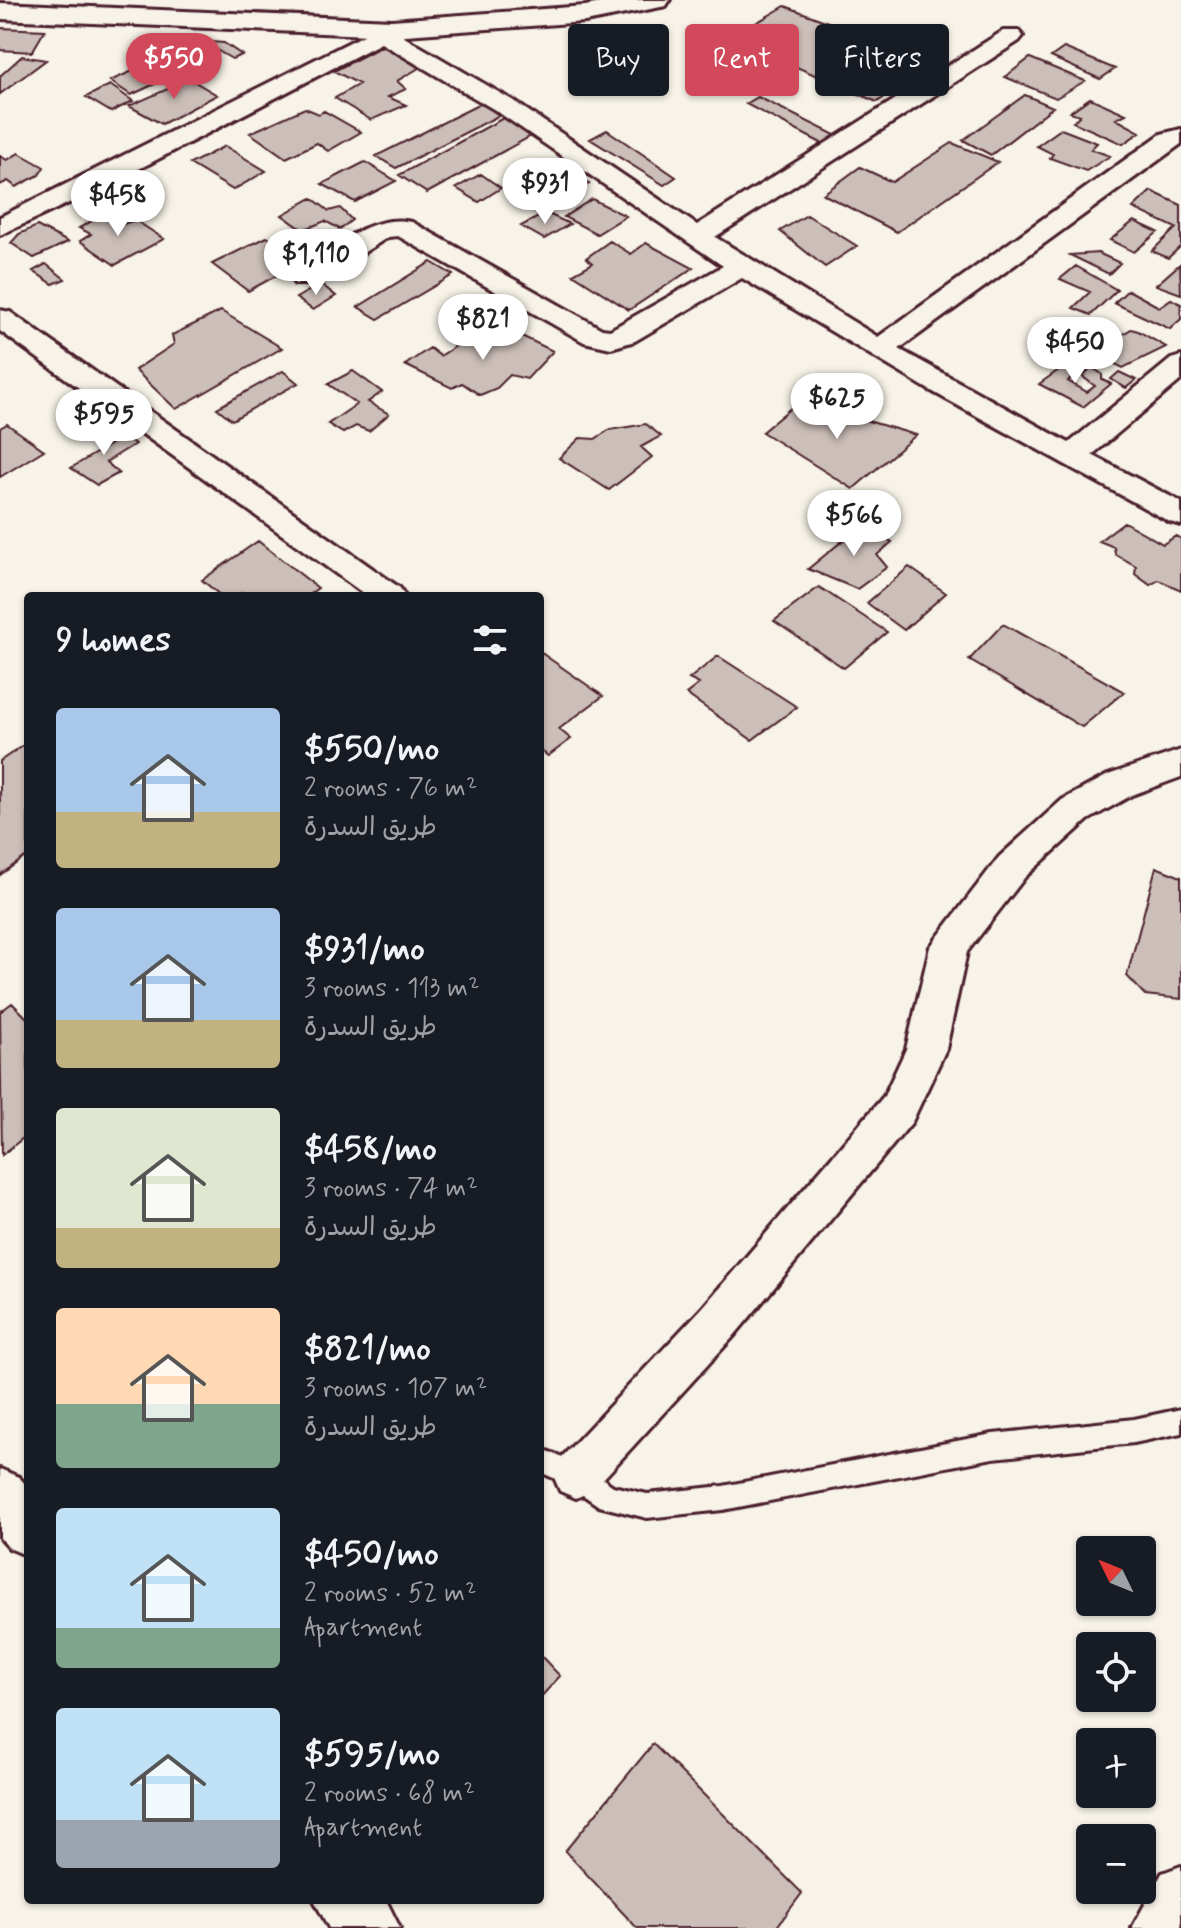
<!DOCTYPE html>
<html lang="en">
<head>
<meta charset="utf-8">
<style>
	:root { --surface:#171b24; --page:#242831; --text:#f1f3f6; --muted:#9ea1a6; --accent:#d1495b }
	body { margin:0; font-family:Mynerve,"Playpen Sans Arabic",sans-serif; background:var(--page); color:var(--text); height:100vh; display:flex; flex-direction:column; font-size:30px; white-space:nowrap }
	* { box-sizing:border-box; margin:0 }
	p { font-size:26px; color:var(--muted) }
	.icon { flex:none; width:44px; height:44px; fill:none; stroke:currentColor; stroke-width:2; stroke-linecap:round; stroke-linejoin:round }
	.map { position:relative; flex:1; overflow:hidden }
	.side { position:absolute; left:24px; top:592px; width:520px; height:1312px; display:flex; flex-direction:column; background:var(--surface); border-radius:8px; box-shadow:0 2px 6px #0004 }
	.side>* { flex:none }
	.guide { position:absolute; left:568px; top:24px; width:492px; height:72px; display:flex; gap:16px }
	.needle { width:52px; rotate:313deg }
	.fabs { position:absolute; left:1076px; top:1536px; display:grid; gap:16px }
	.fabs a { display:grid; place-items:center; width:80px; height:80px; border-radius:8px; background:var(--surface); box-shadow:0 2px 6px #0004; font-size:40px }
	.price { position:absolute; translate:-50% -68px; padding:0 18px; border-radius:28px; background:#fff; color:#222; font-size:26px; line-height:52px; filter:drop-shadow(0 2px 4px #0008) }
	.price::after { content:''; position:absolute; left:50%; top:48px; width:24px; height:18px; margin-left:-12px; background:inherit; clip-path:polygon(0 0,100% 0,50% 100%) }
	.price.on { background:var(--accent); color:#fff }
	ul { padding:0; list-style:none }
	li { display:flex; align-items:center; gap:24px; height:200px; padding:0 32px }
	li span { display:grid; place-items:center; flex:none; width:224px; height:160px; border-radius:8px; color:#555 }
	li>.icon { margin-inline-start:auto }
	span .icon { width:96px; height:96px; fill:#fffc; stroke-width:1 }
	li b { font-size:34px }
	h2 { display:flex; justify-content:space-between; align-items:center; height:96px; padding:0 32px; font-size:34px }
	.pill { padding:0 28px; border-radius:8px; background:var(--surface); box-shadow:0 2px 6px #0004; font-size:28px; line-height:72px }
	.pill.on { background:var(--accent); color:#fff }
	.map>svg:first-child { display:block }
	.building { fill:#ccbfb9; stroke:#4a1f2b; stroke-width:2 }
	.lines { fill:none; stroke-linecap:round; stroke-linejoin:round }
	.service-casing { stroke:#4a1f2b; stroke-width:6 }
	.minor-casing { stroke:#4a1f2b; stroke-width:6 }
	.tertiary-casing { stroke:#4a1f2b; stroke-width:6 }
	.primary-casing { stroke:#4a1f2b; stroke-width:6 }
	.service { fill:#f7f3e8; fill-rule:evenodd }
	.minor { fill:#f7f3e8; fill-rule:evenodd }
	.tertiary { fill:#f7f3e8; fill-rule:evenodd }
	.primary { fill:#f7f3e8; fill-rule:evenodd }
</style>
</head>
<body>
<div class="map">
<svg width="1181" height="1928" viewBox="0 0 1181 1928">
	<rect width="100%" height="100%" fill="#f7f3e8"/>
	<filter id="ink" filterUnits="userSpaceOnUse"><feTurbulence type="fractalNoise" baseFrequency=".0125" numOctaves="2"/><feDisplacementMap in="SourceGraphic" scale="16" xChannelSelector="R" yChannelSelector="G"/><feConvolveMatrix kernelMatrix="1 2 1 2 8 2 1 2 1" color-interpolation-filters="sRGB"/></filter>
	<g filter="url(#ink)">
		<path class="building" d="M785,6L938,63L877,102L730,38Z
			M0,28L45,30L32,52L0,50Z
			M197,41L224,43L242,55L232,59L218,51L195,61L177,51Z
			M384,45L419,68L397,81L406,89L388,97L406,105L371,120L335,98L359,84L334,71Z
			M1064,48L1115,69L1100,79L1051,57Z
			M22,56L46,60L0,94V76Z
			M1030,58L1085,81L1056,98L1005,77Z
			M151,63L172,76L131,95L110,81Z
			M190,79L217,95L162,124L129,106Z
			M110,85L133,101L111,112L86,97Z
			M1025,95L1053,107L991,155L963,140Z
			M758,97L837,136L823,144L746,104Z
			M1090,98L1126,114L1116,119L1140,132L1123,144L1073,122L1080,115L1070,112Z
			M482,103L502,114L396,168L376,156Z
			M305,108L319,114L324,111L361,132L328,151L317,143L286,158L250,133Z
			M507,116L535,134L427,193L399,175Z
			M1061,129L1097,143L1091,149L1110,156L1086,171L1050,158L1053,154L1037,146Z
			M607,130L676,177L664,185L590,139Z
			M952,143L998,162L897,232L823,194L860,167L892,182Z
			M225,146L266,171L233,190L190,164Z
			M19,153L44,167L39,175L16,187L8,181L0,185V156L7,160Z
			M365,162L396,181L355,202L322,184Z
			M481,174L501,188L479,202L456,188Z
			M577,178L589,184L569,197L560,191L564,188L561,186Z
			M1151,191L1181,205V246L1168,258L1152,251L1176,228L1133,208Z
			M312,198L329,211L340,208L352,220L340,229L325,221L303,230L282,215Z
			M592,199L626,216L597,234L564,217Z
			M108,212L120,225L135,220L164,239L115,265L80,241L91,234L79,228Z
			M546,213L570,224L544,239L521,226Z
			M807,215L857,246L825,267L780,231Z
			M1134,221L1158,232L1134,252L1110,240Z
			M37,226L68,242L34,258L11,243L19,234Z
			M267,237L284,248L268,257L277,265L291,257L298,264L248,291L212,264Z
			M610,241L631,254L646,243L693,268L629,310L573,274L593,263L586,258Z
			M1098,253L1120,263L1109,274L1070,255Z
			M431,262L453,275L378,319L358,307Z
			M46,264L65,279L53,284L33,271Z
			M1180,264L1181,294L1156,285Z
			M1076,266L1117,290L1091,315L1073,308L1090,292L1060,279Z
			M321,284L336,296L313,310L296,298Z
			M1128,290L1159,307L1171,299L1181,304V319L1170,329L1114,303Z
			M221,311L282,348L176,409L135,370L174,344L172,335Z
			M1112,329L1123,334L1131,329L1138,331L1166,347L1123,368L1075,344L1083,335L1098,341Z
			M509,330L553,351L527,379L510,375L497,388L480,395L462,383L452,388L405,365L430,348L440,356L472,336L485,343Z
			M1070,362L1080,369L1068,381L1087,392L1095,386L1083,377L1091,367L1102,374V379L1111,384L1083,407L1039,384Z
			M283,371L298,383L232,420L217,408Z
			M353,371L382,392L368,402L389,414L369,431L356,426L343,433L328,424L357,404L328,384Z
			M1119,372L1136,380L1126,388L1111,379Z
			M799,401L916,435L853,489L762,432Z
			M7,424L44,450L0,477V428Z
			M646,424L661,436L641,447L652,457L609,490L559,458L580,438L595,439L609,430Z
			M109,425L135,444L106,462L119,473L97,485L71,468L111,444L94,432Z
			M1124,522L1163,544L1176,536L1181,539V590L1159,580L1150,585L1135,574L1136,566L1115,554L1114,547L1099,541Z
			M863,524L892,542L877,555L887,567L857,589L808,569Z
			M258,541L318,588L307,596H246L242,593L236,596H221L202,580Z
			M909,567L946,593L904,630L867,603Z
			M819,587L887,632L844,668L774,621Z
			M1003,624L1124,692L1082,727L969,660Z
			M540,652L603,696L559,729L571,739L548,756L540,750Z
			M718,656L797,707L752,740L686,694L699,684L689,679Z
			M28,742V855L0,875V761Z
			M1156,867L1181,877V999L1145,995L1127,976Z
			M12,1003L28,1019V1134L2,1155L0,1012Z
			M540,1655L560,1676L540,1698Z
			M653,1744L802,1893L776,1928H637L565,1851Z"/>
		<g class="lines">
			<g class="service-casing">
				<path id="service" d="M1181,1409V1433L1134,1443L993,1458L723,1510L647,1518L599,1506L567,1484L540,1472V1448L585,1466L613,1486L647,1494L723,1486L993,1434L1134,1419Z"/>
			</g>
			<g class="minor-casing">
				<path id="minor" d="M392,21L400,23L404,28L399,34L512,100L697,225L1003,31H1019L1023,36L1019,41L715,237L878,337L1161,134L1181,129V144L899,349L1069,443L1171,359L1181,356V380L1092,455L1181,502V525L1170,522L926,388L742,278L635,341L611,348L584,342L398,236L388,237L315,284H295L291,278L295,272C329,251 370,212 412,222L602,329L610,330L723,266L495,110L381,43L110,184L0,235V217Z
					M0,310L10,312L400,588L405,596H367L0,331Z
					M1181,750V777L1132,795L1088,820L1025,877L967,952L946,1049L912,1122L733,1337L592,1491L576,1498L560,1491L553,1475L560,1459L703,1307L884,1096L906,1049L930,947L999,857L1062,800L1108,775Z
					M1181,1866V1928H1132L1162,1873Z"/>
			</g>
			<g class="tertiary-casing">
				<path id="tertiary" d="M0,1469L19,1477L28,1487V1556L9,1548L0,1538Z
					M314,1900H386L400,1928H329Z"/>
			</g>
			<g class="primary-casing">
				<path id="primary" d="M616,0H670L666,6L585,22L392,36L0,19V3L392,20L585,6Z"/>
			</g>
			<use href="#service" class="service"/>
			<use href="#minor" class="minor"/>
			<use href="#tertiary" class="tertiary"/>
			<use href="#primary" class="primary"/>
		</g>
	</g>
</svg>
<div class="fabs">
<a><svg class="needle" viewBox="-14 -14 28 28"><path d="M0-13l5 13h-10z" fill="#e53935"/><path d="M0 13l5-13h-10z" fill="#9ea1a6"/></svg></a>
<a><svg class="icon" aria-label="locate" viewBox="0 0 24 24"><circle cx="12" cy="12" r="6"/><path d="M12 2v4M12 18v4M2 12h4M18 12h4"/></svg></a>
<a>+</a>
<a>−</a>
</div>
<b class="price on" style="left:174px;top:101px">$550</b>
<b class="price" style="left:545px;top:226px">$931</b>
<b class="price" style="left:118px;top:238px">$458</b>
<b class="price" style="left:316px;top:297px">$1,110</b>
<b class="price" style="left:483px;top:362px">$821</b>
<b class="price" style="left:1075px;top:385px">$450</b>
<b class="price" style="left:837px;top:441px">$625</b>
<b class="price" style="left:104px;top:457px">$595</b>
<b class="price" style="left:854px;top:558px">$566</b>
<div class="guide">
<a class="pill">Buy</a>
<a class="pill on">Rent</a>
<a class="pill">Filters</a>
</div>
<section class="side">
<h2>9 homes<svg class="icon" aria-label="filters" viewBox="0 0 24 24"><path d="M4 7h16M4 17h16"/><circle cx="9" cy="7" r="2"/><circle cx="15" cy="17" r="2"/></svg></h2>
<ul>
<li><span style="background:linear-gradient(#a9c7e8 65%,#c2b280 0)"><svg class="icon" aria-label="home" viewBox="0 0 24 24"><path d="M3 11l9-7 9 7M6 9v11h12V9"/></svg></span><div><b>$550/mo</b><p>2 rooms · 76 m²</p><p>طريق السدرة</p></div></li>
<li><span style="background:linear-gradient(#a9c7e8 70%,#c2b280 0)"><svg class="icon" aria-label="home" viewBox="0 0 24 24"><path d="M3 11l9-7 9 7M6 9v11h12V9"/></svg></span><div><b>$931/mo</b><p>3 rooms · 113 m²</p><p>طريق السدرة</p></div></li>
<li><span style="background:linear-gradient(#dfe7d0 75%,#c2b280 0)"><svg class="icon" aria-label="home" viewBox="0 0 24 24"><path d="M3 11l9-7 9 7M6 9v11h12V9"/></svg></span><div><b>$458/mo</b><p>3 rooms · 74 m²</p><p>طريق السدرة</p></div></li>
<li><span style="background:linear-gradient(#ffd9b3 60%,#7fa58c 0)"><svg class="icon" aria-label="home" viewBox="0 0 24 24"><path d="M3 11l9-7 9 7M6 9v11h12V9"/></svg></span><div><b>$821/mo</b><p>3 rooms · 107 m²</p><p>طريق السدرة</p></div></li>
<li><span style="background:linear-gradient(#bfe0f5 75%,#7fa58c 0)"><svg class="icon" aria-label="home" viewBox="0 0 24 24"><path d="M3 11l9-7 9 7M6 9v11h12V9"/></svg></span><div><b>$450/mo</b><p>2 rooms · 52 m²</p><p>Apartment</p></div></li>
<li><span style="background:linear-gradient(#bfe0f5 70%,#9aa5b1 0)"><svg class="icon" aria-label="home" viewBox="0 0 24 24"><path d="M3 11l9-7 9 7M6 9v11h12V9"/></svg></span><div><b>$595/mo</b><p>2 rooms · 68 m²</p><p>Apartment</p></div></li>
</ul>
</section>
</div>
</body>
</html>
